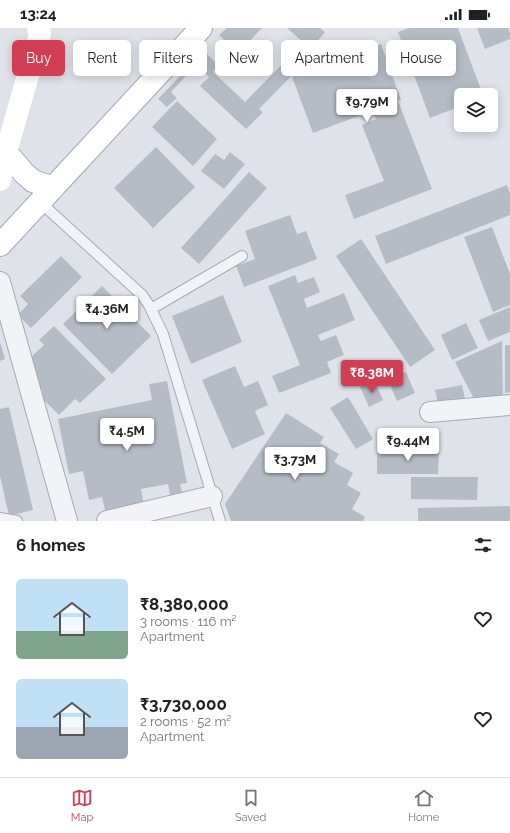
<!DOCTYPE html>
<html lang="en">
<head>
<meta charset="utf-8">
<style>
	:root { --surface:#fff; --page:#f6f6f6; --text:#202124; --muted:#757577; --line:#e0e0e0; --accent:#d23f55 }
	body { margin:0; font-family:Raleway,sans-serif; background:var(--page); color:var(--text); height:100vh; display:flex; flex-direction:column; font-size:15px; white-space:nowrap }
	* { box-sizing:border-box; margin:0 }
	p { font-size:13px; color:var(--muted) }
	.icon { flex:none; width:22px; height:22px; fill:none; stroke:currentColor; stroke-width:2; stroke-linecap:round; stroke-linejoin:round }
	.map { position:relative; height:493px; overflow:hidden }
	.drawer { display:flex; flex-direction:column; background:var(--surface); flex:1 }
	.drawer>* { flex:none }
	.hud { position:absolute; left:12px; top:12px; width:486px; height:36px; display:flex; gap:8px }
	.fabs { position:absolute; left:454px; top:60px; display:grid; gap:8px }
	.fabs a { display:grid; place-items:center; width:44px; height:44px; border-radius:6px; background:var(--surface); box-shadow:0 2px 10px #0003; font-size:20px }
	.price { position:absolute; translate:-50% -34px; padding:0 9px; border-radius:4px; background:#fff; color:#222; font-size:13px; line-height:26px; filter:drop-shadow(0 1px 2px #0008) }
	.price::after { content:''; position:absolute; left:50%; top:24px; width:12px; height:9px; margin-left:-6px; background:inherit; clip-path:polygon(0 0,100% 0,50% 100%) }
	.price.on { background:var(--accent); color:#fff }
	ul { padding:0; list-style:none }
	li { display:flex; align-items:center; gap:12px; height:100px; padding:0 16px }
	li span { display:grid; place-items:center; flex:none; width:112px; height:80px; border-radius:6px; color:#555 }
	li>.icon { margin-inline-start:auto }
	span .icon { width:48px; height:48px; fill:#fffc; stroke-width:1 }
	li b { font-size:17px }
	h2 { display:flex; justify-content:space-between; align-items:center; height:48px; padding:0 16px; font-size:17px }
	.chip { padding:0 14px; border-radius:6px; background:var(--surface); box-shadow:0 2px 10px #0003; font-size:14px; line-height:36px }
	.chip.on { background:var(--accent); color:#fff }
	.status { display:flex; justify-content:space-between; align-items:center; height:28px; padding:0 20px; background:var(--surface); direction:ltr }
	.status svg { height:11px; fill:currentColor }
	.menu { display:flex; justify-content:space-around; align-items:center; height:56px; border-top:1px solid var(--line); background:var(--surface); font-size:11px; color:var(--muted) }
	.menu a { display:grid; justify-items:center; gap:2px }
	.menu .on { color:var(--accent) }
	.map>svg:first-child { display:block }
	.building { fill:#b6bcc6 }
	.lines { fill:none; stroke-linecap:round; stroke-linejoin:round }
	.service-casing { stroke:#a4aab3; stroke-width:12 }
	.minor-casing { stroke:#a4aab3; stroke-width:22 }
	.primary-casing { stroke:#9ea7b5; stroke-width:24 }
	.service { stroke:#f2f3f7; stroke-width:10 }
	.minor { stroke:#f2f3f7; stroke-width:20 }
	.secondary { stroke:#fff; stroke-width:22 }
	.primary { stroke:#fff; stroke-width:22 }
</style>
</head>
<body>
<div class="status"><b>13:24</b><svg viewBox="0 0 49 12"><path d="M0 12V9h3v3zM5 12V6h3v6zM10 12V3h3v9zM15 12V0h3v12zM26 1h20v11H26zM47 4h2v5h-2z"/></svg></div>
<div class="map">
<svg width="510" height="493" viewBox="0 0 510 493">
	<rect width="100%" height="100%" fill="#dfe3e9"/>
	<path class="building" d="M227,0H262L238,25L219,7Z
		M287,0H320L325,4L311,21Z
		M409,0H458L483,67H461V78L430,90L398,4Z
		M477,0H508L510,5V11L485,21Z
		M381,16L401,72L398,73L432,161L354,191L345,167L384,153L362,97L376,91L372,83L313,105L292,49Z
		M298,20L309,30L259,81L263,84L246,101L200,58L209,49L196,37L171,64L177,70L167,79L158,71L204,23L219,38L213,44L245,74Z
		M177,73L217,111L193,138L152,99Z
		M156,119L195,159L153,200L114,160Z
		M230,124L245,136L224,161L201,143L215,126L224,132Z
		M249,144L267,160L199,236L181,220Z
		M507,157L510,165V187L386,236L375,208Z
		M290,187L297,206L306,203L317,231L244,259L236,238L255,231L245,203Z
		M492,199L510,246V277L493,284L464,209Z
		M361,211L435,322L410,339L336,228Z
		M61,228L82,249L31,300L18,287L28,276L20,268Z
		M295,247L298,255L314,249L320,264L304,271L307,280L344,265L355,292L318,307L321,313L336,307L344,327L327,334L331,345L279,365L272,348L300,337L268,258Z
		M102,258L151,308L112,346L63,296Z
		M223,267L242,314L191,336L172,288Z
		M510,279V304L488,313L479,292Z
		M466,295L478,320L452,332L441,307Z
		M54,298L106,351L80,375L75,371L59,387L39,367L43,363L29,349V339L33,327L44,317L39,312Z
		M502,313L503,373L476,375L455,334Z
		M0,314L5,331L0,333Z
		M505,317H510V364L505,365Z
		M235,338L244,359L258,353L268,377L255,383L265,406L232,421L202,352Z
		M406,344L415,365L397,373L388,352Z
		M374,352L383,372L369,379L360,359Z
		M167,353L187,455L180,456L184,474L172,477L168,456L141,461L145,484L107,491L102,469L89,472L83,443L69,446L58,391L152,372L149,356Z
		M462,357L466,376L439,381L435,362Z
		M348,369L373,411L356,421L330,380Z
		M9,379L33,482L9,488L0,448V381Z
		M286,385L324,409L320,415L339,426L334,434L353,445L347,457L361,465L352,481L365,489L363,493H231L225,476Z
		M377,422H439L438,446H377Z
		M411,449H478L477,472L411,471Z
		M510,478V493H418V480Z"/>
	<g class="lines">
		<g class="service-casing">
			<path id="service" d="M40,174L142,267L149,277L163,306L220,493
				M151,281L242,228
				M0,490L17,493"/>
		</g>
		<g class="minor-casing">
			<path id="minor" d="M0,254L67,493
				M430,384L510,377
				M107,493L212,468"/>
		</g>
		<g class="primary-casing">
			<path id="primary" d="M6,124L24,145L33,153L53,160
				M0,217L201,0"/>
		</g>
		<use href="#service" class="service"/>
		<use href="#minor" class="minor"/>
		<path class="secondary" d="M0,152L6,124L40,6L38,0"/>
		<use href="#primary" class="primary"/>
	</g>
</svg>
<div class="fabs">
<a><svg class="icon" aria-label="layers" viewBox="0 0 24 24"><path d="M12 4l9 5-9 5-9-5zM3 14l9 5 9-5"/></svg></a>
</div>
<b class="price" style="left:367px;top:95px">₹9.79M</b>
<b class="price" style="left:107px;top:302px">₹4.36M</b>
<b class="price on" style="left:372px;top:366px">₹8.38M</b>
<b class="price" style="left:127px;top:424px">₹4.5M</b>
<b class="price" style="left:408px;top:434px">₹9.44M</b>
<b class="price" style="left:295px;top:453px">₹3.73M</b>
<div class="hud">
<a class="chip on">Buy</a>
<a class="chip">Rent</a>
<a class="chip">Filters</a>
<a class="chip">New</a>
<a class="chip">Apartment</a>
<a class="chip">House</a>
</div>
</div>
<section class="drawer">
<h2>6 homes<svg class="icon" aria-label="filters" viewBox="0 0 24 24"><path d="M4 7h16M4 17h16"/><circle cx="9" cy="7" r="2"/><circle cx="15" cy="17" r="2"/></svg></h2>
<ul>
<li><span style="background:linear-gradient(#bfe0f5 65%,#7fa58c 0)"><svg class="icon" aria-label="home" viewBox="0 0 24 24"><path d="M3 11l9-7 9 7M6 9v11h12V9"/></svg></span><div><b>₹8,380,000</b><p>3 rooms · 116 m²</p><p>Apartment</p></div><svg class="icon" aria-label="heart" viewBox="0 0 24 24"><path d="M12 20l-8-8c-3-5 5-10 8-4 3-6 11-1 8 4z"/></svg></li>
<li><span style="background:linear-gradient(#bfe0f5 60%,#9aa5b1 0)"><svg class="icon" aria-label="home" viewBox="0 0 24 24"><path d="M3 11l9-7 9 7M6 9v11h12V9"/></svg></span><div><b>₹3,730,000</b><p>2 rooms · 52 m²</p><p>Apartment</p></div><svg class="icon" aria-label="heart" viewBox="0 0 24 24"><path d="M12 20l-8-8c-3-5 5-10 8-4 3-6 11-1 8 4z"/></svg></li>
</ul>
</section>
<nav class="menu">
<a class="on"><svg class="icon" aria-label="map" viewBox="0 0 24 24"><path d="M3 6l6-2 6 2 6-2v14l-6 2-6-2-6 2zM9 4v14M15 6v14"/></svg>Map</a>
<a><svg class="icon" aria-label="saved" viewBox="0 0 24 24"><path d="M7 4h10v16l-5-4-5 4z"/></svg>Saved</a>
<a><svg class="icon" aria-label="home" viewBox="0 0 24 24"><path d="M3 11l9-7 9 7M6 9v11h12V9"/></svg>Home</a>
</nav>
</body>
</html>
